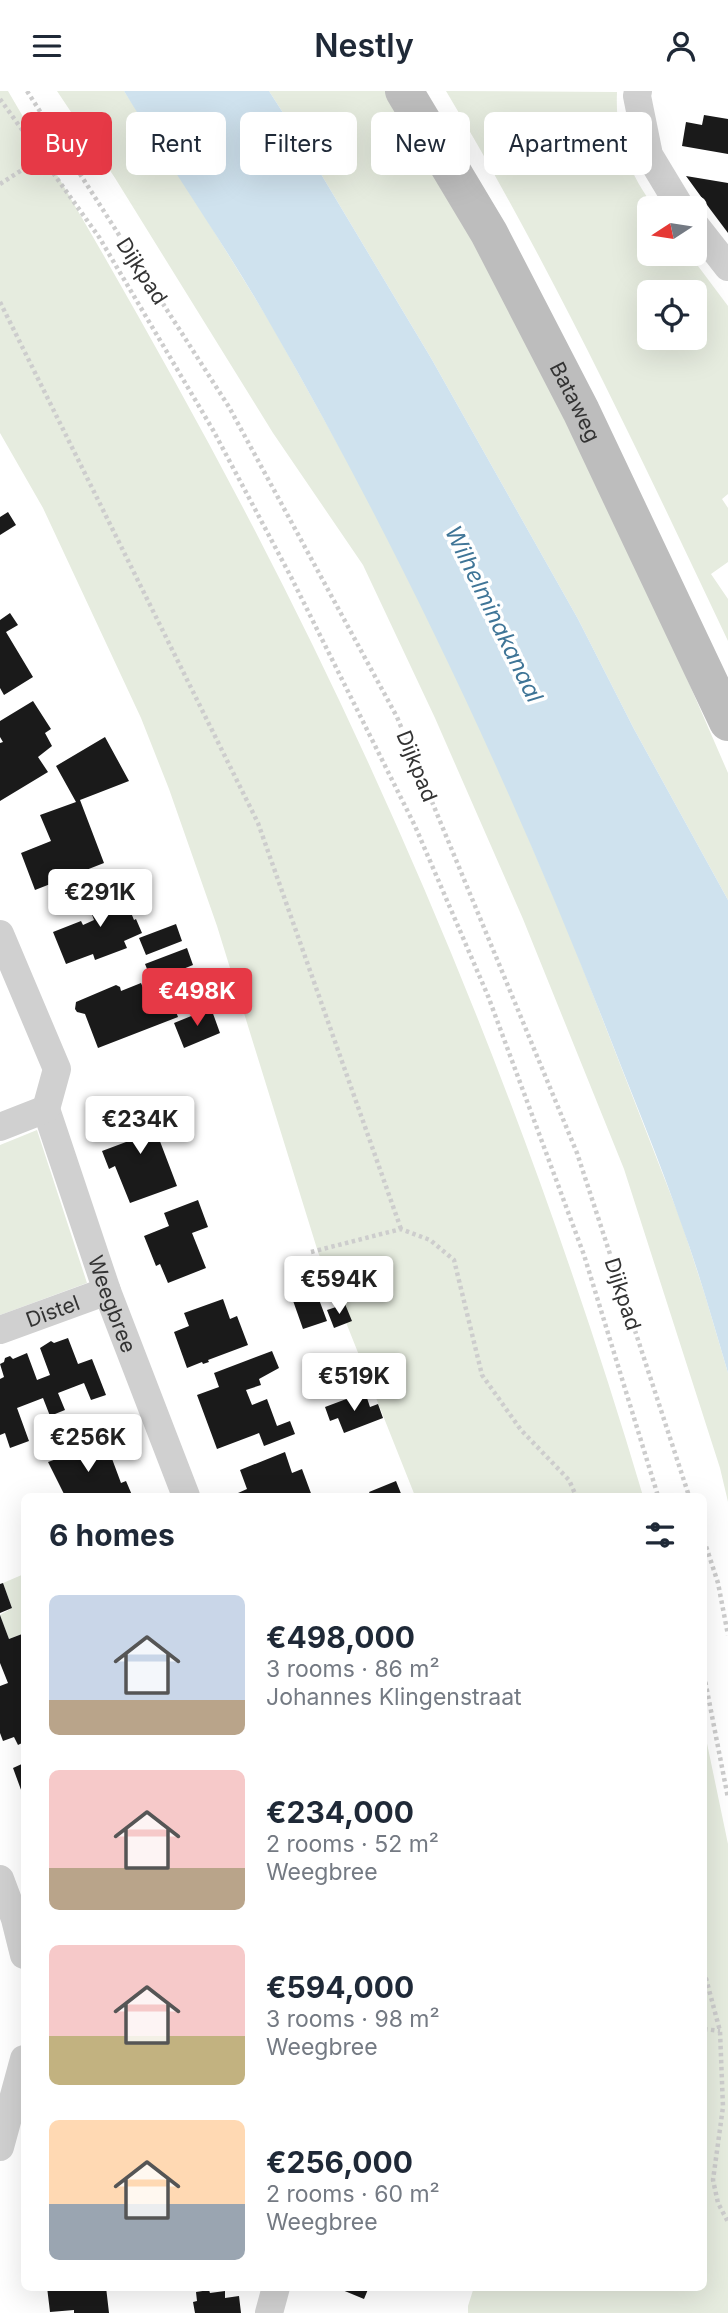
<!DOCTYPE html>
<html lang="en">
<head>
<meta charset="utf-8">
<style>
	:root { --surface:#fff; --page:#f2f2f3; --text:#1f2937; --muted:#747a83; --accent:#e63946 }
	body { margin:0; font-family:Inter,sans-serif; background:var(--page); color:var(--text); height:100vh; display:flex; flex-direction:column; font-size:26px; white-space:nowrap }
	* { box-sizing:border-box; margin:0 }
	p { font-size:23px; color:var(--muted) }
	.icon { flex:none; width:38px; height:38px; fill:none; stroke:currentColor; stroke-width:2; stroke-linecap:round; stroke-linejoin:round }
	.map { position:relative; flex:1; overflow:hidden }
	.sheet { position:absolute; left:21px; top:1402px; width:686px; height:798px; display:flex; flex-direction:column; background:var(--surface); border-radius:10px; box-shadow:0 7px 28px #0002 }
	.sheet>* { flex:none }
	.hud { position:absolute; left:21px; top:21px; width:686px; height:63px; display:flex; gap:14px }
	.needle { width:46px; rotate:258deg }
	.tools { position:absolute; left:637px; top:105px; display:grid; gap:14px }
	.tools a { display:grid; place-items:center; width:70px; height:70px; border-radius:10px; background:var(--surface); box-shadow:0 7px 28px #0002; font-size:35px }
	.price { position:absolute; translate:-50% -60px; padding:0 16px; border-radius:7px; background:#fff; color:#222; font-size:23px; line-height:46px; filter:drop-shadow(0 2px 4px #0008) }
	.price::after { content:''; position:absolute; left:50%; top:42px; width:21px; height:16px; margin-left:-10px; background:inherit; clip-path:polygon(0 0,100% 0,50% 100%) }
	.price.selected { background:var(--accent); color:#fff }
	ul { padding:0; list-style:none }
	li { display:flex; align-items:center; gap:21px; height:175px; padding:0 28px }
	li span { display:grid; place-items:center; flex:none; width:196px; height:140px; border-radius:10px; color:#555 }
	li>.icon { margin-inline-start:auto }
	span .icon { width:84px; height:84px; fill:#fffc; stroke-width:1 }
	li b { font-size:30px }
	h2 { display:flex; justify-content:space-between; align-items:center; height:84px; padding:0 28px; font-size:30px }
	.pill { padding:0 24px; border-radius:10px; background:var(--surface); box-shadow:0 7px 28px #0002; font-size:24px; line-height:63px }
	.pill.selected { background:var(--accent); color:#fff }
	header { display:flex; justify-content:space-between; align-items:center; height:91px; padding:0 28px; background:var(--surface); font-size:32px; font-weight:600 }
	.map>svg:first-child { display:block }
	.green { fill:#e6ecdf; fill-rule:evenodd }
	.water { fill:#cfe2ee }
	.building { fill:#1a1a1a }
	.lines { fill:none; stroke-linecap:round; stroke-linejoin:round }
	.path { stroke:#cdcdcd; stroke-width:4.5; stroke-dasharray:3.5 3.5; stroke-linecap:butt }
	.street { stroke:#d0d0d0; stroke-width:28 }
	.secondary { stroke:#bdbdbd; stroke-width:38 }
	.labels { text-anchor:middle; dominant-baseline:central; stroke-width:7; stroke-linejoin:round; paint-order:stroke }
	.street-label { font-size:21px; fill:#333; stroke:#fff }
	.water-label { font-size:23px; font-style:italic; fill:#3f7597; stroke:#fff }
</style>
</head>
<body>
<header><svg class="icon" aria-label="menu" viewBox="0 0 24 24"><path d="M4 6h16M4 12h16M4 18h16"/></svg>Nestly<svg class="icon" aria-label="person" viewBox="0 0 24 24"><circle cx="12" cy="8" r="4"/><path d="M4 21q1-7 8-7t8 7"/></svg></header>
<div class="map">
<svg width="728" height="2222" viewBox="0 0 728 2222">
	<rect width="100%" height="100%" fill="#fff"/>
	<path class="green" d="M0,0H8C92,143 175,286 252,434C413,743 544,1071 643,1405H415L318,1161L217,835L169,698L141,627L43,417L0,342Z
		M57,0H124L172,72L271,233L366,404L427,526L490,657L571,847L681,1130L705,1204L728,1282V1411L720,1377L624,1078L523,828L435,627L363,474L273,342L115,87Z
		M269,0H387L493,182L648,498L728,682V809L634,638L578,528L431,267L303,53Z
		M446,0L617,1C615,46 628,81 655,117H649V163H689L728,215V403L722,408L728,417V471L711,483L728,508V550C640,364 552,177 446,0ZM649,201H695V247H649Z
		M37,1039L87,1192L0,1224V1054Z
		M24,1483V1549L22,1543L9,1548L0,1524L12,1517L3,1492Z
		M704,1638L728,1753V2222H468V2215L474,2196H704Z"/>
	<path class="water" d="M124,0H269L303,53L431,267L578,528L634,638L728,809V1282C713,1231 699,1181 681,1132C660,1071 635,1011 612,952C515,703 405,467 272,236C226,155 172,79 124,0Z"/>
	<path class="building" d="M704,24L728,28V63L682,55L686,31L702,34Z
		M686,85L728,92V142L710,118Z
		M8,421L16,434L0,444V426Z
		M10,522L18,534L6,541L33,586L4,604L0,597V529Z
		M33,610L51,638L45,642L52,655L38,666L48,681L0,710V652L3,651L0,646V630Z
		M105,646L129,690L80,709L104,772L35,799L21,762L51,750L40,724L76,711L56,675Z
		M120,794L134,829L136,828L142,842L124,850L127,857L95,869L93,863L66,873L53,841L81,830L83,834L94,829L91,821L87,823L83,813L102,805L100,802Z
		M176,833L182,850L146,864L139,847Z
		M187,857L193,874L163,886L178,926L98,957L85,923L77,921L75,918L76,911L116,894L120,896L121,900L141,892L144,899L154,895L145,873Z
		M211,917L220,942L184,957L174,932Z
		M145,1011L177,1095L130,1112L115,1075L109,1078L102,1060L126,1051L115,1023Z
		M198,1109L208,1136L192,1142L206,1177L168,1192L160,1173L156,1175L144,1145L169,1135L164,1122Z
		M311,1175L318,1194L314,1195L327,1230L303,1238L291,1204L295,1202L288,1183Z
		M223,1208L230,1228L237,1225L248,1254L208,1269L209,1271L203,1273L202,1271L187,1277L174,1241L189,1235L184,1222Z
		M345,1213L352,1230L334,1237L327,1219Z
		M68,1247L78,1273L92,1268L106,1304L91,1309L84,1292L58,1302L65,1319L50,1325L43,1307L17,1317L29,1350L10,1357L5,1342L0,1344V1288L4,1286L0,1273L4,1271L5,1267L10,1265L13,1268L27,1262L37,1289L50,1284L40,1257L51,1250L54,1252Z
		M272,1260L279,1277L259,1288L261,1294L246,1299L252,1314L267,1308L277,1335L290,1330L295,1343L264,1355L259,1342L217,1358L197,1304L219,1296L214,1282Z
		M365,1301L370,1316L378,1313L383,1327L344,1342L338,1327L330,1330L325,1316Z
		M98,1353L104,1368L111,1365L121,1392L126,1390L132,1404L65,1405L48,1371Z
		M285,1361L292,1382L302,1378L312,1405H239L238,1402L247,1398L240,1379Z
		M396,1390L402,1405H371L369,1401Z
		M3,1492L12,1517L0,1522V1493Z
		M0,1524L9,1548L22,1543L24,1549V1651L18,1654L14,1646L3,1650L0,1642V1595L8,1592L0,1572Z
		M24,1672V1707L13,1677Z
		M47,2196H106L109,2222H74V2219L50,2221Z
		M335,2196H369L364,2208Z
		M209,2199L210,2202L225,2200V2207L239,2205L241,2222H195L193,2211L197,2210L196,2201Z"/>
	<g class="lines">
		<path class="path" d="M27,0L229,316L397,626L577,1062L689,1405
			M0,8L99,146L213,339L291,486L415,735L488,905L584,1164L658,1405
			M0,93L61,54
			M0,211L258,732L401,1138
			M311,1161L401,1138L430,1149L454,1169L482,1284L521,1339L569,1389L576,1405
			M704,1449L718,1492L728,1544
			M704,1584L728,1707
			M704,1880L720,1940L723,2016L713,2089L718,2112L728,2131
			M704,1938L720,1940"/>
		<g class="street">
			<path d="M638,0L637,5L649,64L681,117"/>
			<path d="M695,134L728,176"/>
			<path d="M0,843L57,978L46,1018"/>
			<path id="s1" d="M46,1018L107,1200L186,1405"/>
			<path d="M0,1036L46,1018"/>
			<path id="s2" d="M0,1239L107,1200"/>
			<path d="M0,1788L15,1828L24,1864"/>
			<path d="M0,2056L24,1968"/>
			<path d="M269,2222L276,2196"/>
		</g>
		<path class="secondary" id="s3" d="M404,0L489,142L581,320L728,631"/>
	</g>
	<g class="labels">
		<g class="street-label">
			<text transform="translate(142 180) rotate(57)">Dijkpad</text>
			<text stroke="none"><textPath href="#s3" startOffset="355">Bataweg</textPath></text>
			<text transform="translate(417 675) rotate(68)">Dijkpad</text>
			<text transform="translate(623 1203) rotate(72)">Dijkpad</text>
			<text stroke="none"><textPath href="#s1" startOffset="206">Weegbree</textPath></text>
			<text stroke="none"><textPath href="#s2" startOffset="56">Distel</textPath></text>
		</g>
		<g class="water-label">
			<text transform="translate(494 523) rotate(64)">Wilhelminakanaal</text>
		</g>
	</g>
</svg>
<div class="tools">
<a><svg class="needle" viewBox="-14 -14 28 28"><path d="M0-13l5 13h-10z" fill="#e53935"/><path d="M0 13l5-13h-10z" fill="#747a83"/></svg></a>
<a><svg class="icon" aria-label="locate" viewBox="0 0 24 24"><circle cx="12" cy="12" r="6"/><path d="M12 2v4M12 18v4M2 12h4M18 12h4"/></svg></a>
</div>
<b class="price" style="left:100px;top:838px">€291K</b>
<b class="price selected" style="left:197px;top:937px">€498K</b>
<b class="price" style="left:140px;top:1065px">€234K</b>
<b class="price" style="left:339px;top:1225px">€594K</b>
<b class="price" style="left:354px;top:1322px">€519K</b>
<b class="price" style="left:88px;top:1383px">€256K</b>
<div class="hud">
<a class="pill selected">Buy</a>
<a class="pill">Rent</a>
<a class="pill">Filters</a>
<a class="pill">New</a>
<a class="pill">Apartment</a>
</div>
<section class="sheet">
<h2>6 homes<svg class="icon" aria-label="filters" viewBox="0 0 24 24"><path d="M4 7h16M4 17h16"/><circle cx="9" cy="7" r="2"/><circle cx="15" cy="17" r="2"/></svg></h2>
<ul>
<li><span style="background:linear-gradient(#c9d6e8 75%,#b9a48a 0)"><svg class="icon" aria-label="home" viewBox="0 0 24 24"><path d="M3 11l9-7 9 7M6 9v11h12V9"/></svg></span><div><b>€498,000</b><p>3 rooms · 86 m²</p><p>Johannes Klingenstraat</p></div></li>
<li><span style="background:linear-gradient(#f6c9c9 70%,#b9a48a 0)"><svg class="icon" aria-label="home" viewBox="0 0 24 24"><path d="M3 11l9-7 9 7M6 9v11h12V9"/></svg></span><div><b>€234,000</b><p>2 rooms · 52 m²</p><p>Weegbree</p></div></li>
<li><span style="background:linear-gradient(#f6c9c9 65%,#c2b280 0)"><svg class="icon" aria-label="home" viewBox="0 0 24 24"><path d="M3 11l9-7 9 7M6 9v11h12V9"/></svg></span><div><b>€594,000</b><p>3 rooms · 98 m²</p><p>Weegbree</p></div></li>
<li><span style="background:linear-gradient(#ffd9b3 60%,#9aa5b1 0)"><svg class="icon" aria-label="home" viewBox="0 0 24 24"><path d="M3 11l9-7 9 7M6 9v11h12V9"/></svg></span><div><b>€256,000</b><p>2 rooms · 60 m²</p><p>Weegbree</p></div></li>
</ul>
</section>
</div>
</body>
</html>
